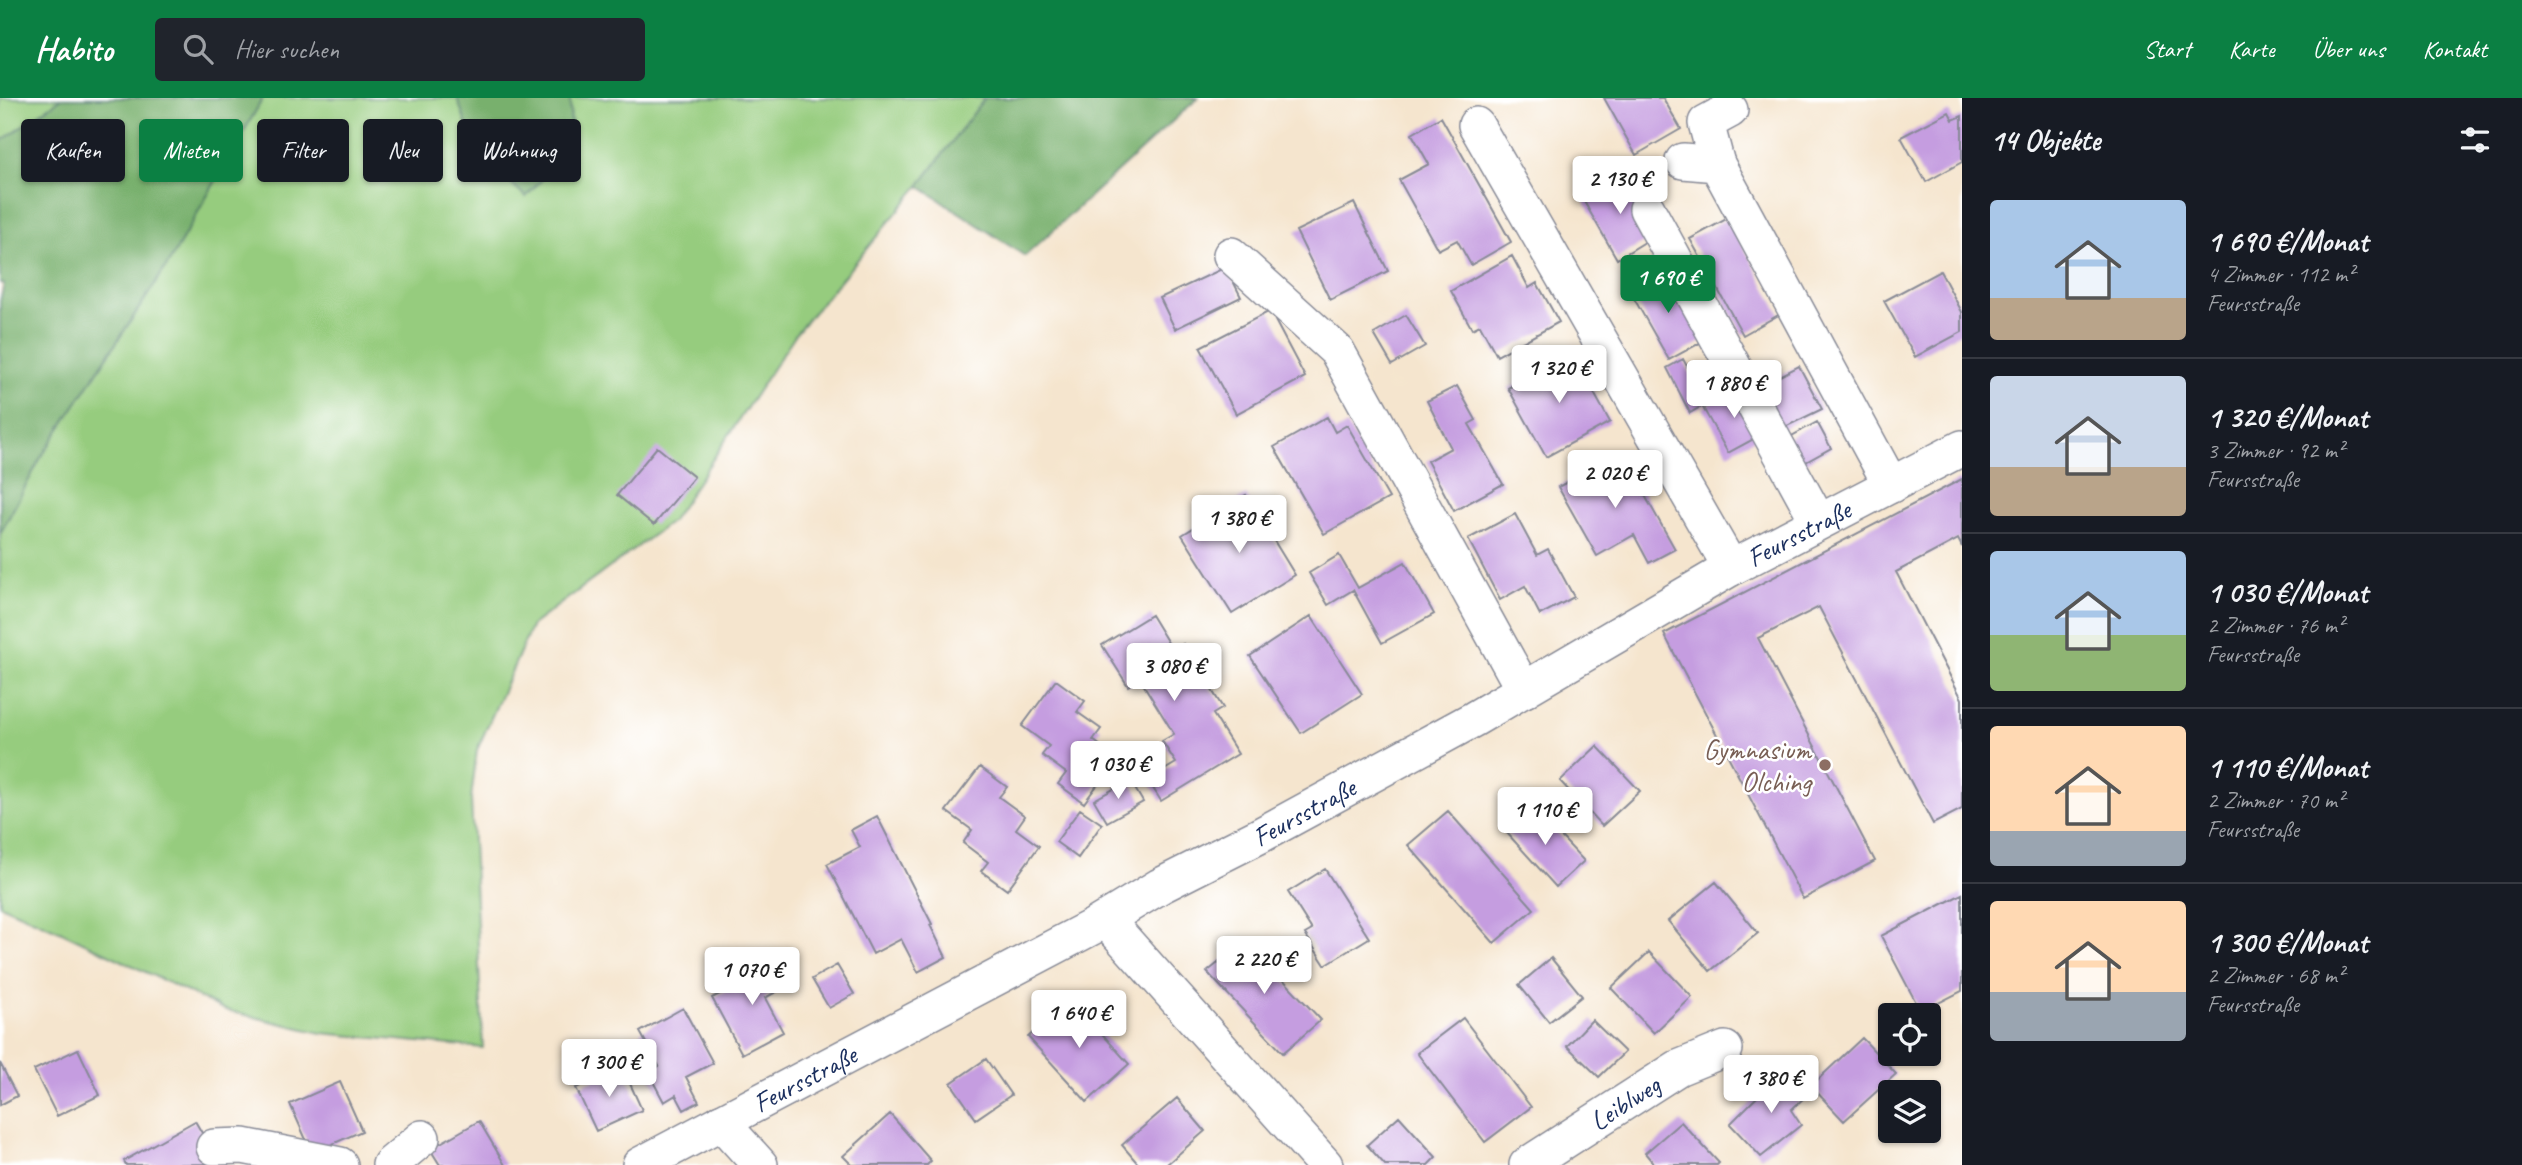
<!DOCTYPE html>
<html lang="de">
<head>
<meta charset="utf-8">
<style>
	:root { --surface:#171b24; --page:#20242c; --text:#f1f3f6; --muted:#9ea1a6; --line:#363941; --accent:#0b8043 }
	body { margin:0; font-family:Caveat,sans-serif; background:var(--page); color:var(--text); height:100vh; display:flex; flex-direction:column; font-size:26px; white-space:nowrap }
	* { box-sizing:border-box; margin:0 }
	p { font-size:23px; color:var(--muted) }
	.icon { flex:none; width:38px; height:38px; fill:none; stroke:currentColor; stroke-width:2; stroke-linecap:round; stroke-linejoin:round }
	.map { position:relative; flex:1; overflow:hidden }
	.panel { display:flex; flex-direction:column; background:var(--surface); width:560px }
	.panel>* { flex:none }
	.top-card { position:absolute; left:21px; top:21px; width:665px; height:63px; display:flex; gap:14px }
	.controls { position:absolute; left:1878px; top:905px; display:grid; gap:14px }
	.controls a { display:grid; place-items:center; width:63px; height:63px; border-radius:7px; background:var(--surface); box-shadow:0 2px 5px #0004; font-size:35px }
	.price { position:absolute; translate:-50% -60px; padding:0 16px; border-radius:7px; background:#fff; color:#222; font-size:23px; line-height:46px; filter:drop-shadow(0 2px 4px #0008) }
	.price::after { content:''; position:absolute; left:50%; top:42px; width:21px; height:16px; margin-left:-10px; background:inherit; clip-path:polygon(0 0,100% 0,50% 100%) }
	.price.active { background:var(--accent); color:#fff }
	ul { padding:0; list-style:none }
	li { display:flex; align-items:center; gap:21px; height:175px; padding:0 28px }
	li+li { border-top:2px solid var(--line) }
	li span { display:grid; place-items:center; flex:none; width:196px; height:140px; border-radius:7px; color:#555 }
	li>.icon { margin-inline-start:auto }
	span .icon { width:84px; height:84px; fill:#fffc; stroke-width:1 }
	li b { font-size:30px }
	h2 { display:flex; justify-content:space-between; align-items:center; height:84px; padding:0 28px; font-size:30px }
	.tag { padding:0 24px; border-radius:7px; background:var(--surface); box-shadow:0 2px 5px #0004; font-size:24px; line-height:63px }
	.tag.active { background:var(--accent); color:#fff }
	header { display:flex; align-items:center; gap:42px; box-sizing:border-box; height:98px; padding:0 35px; background:var(--accent); color:#fff }
	header strong { font-size:33px }
	nav { display:flex; gap:38px; margin-inline-start:auto; font-size:24px }
	.search { width:490px; height:63px; background:var(--page); display:flex; align-items:center; gap:18px; box-sizing:border-box; padding:0 24px; border-radius:7px; color:var(--muted); font-size:26px }
	main { display:flex; flex:1; min-height:0 }
	.map>svg:first-child { display:block }
	.green { fill:#96cc7e; stroke:#587e6e; stroke-width:2 }
	.forest { fill:#78b06d; stroke:#4a7066; stroke-width:2 }
	.building { fill:#c59de0 }
	.lines { fill:none; stroke-linecap:round; stroke-linejoin:round }
	.minor-casing { stroke:#888a96; stroke-width:38 }
	.minor { stroke:#fff; stroke-width:35 }
	.education-dot { fill:#8d6e63; stroke:#fff; stroke-width:2.5 }
	.labels { text-anchor:middle; dominant-baseline:central; stroke-width:5; stroke-linejoin:round; paint-order:stroke }
	.street-label { font-size:28px; fill:#1b2f5e; stroke:#fff }
	.education-label { font-size:28px; fill:#785e54; stroke:#fff; text-anchor:end }
</style>
</head>
<body>
<header>
<strong>Habito</strong>
<div class="search"><svg class="icon" aria-label="search" viewBox="0 0 24 24"><circle cx="10" cy="10" r="6"/><path d="M15 15l6 6"/></svg>Hier suchen</div>
<nav><a>Start</a><a>Karte</a><a>Über uns</a><a>Kontakt</a></nav>
</header>
<main>
<div class="map">
<svg width="1962" height="1067" viewBox="0 0 1962 1067">
	<rect width="100%" height="100%" fill="#fff"/>
	<filter id="ink" filterUnits="userSpaceOnUse"><feTurbulence type="fractalNoise" baseFrequency=".0143" numOctaves="2"/><feDisplacementMap in="SourceGraphic" scale="14" xChannelSelector="R" yChannelSelector="G"/><feConvolveMatrix kernelMatrix="1 2 1 2 8 2 1 2 1" color-interpolation-filters="sRGB"/></filter>
	<filter id="wash" filterUnits="userSpaceOnUse"><feTurbulence type="fractalNoise" baseFrequency=".00686" numOctaves="4" result="noise"/><feDisplacementMap in="SourceGraphic" scale="28" xChannelSelector="R" yChannelSelector="G"/><feGaussianBlur stdDeviation="1.57" result="paint"/><feColorMatrix in="noise" values="0 0 0 0 0 0 0 0 0 0 0 0 0 0 0 0 0 1.4 0 .05"/><feComposite in="paint" operator="in"/></filter>
	<g filter="url(#wash)">
		<rect width="100%" height="100%" fill="#f5e5ce"/>
		<path class="green" d="M0,0H62L0,44Z
			M263,0H457L476,52L571,49L570,0H985L919,88L797,234L672,423L532,527L477,652L471,701L483,950L321,935L225,912L62,834L0,807V436L40,361L170,163Z"/>
		<path class="forest" d="M62,0H263L170,163L40,361L0,436V203L4,186L0,185V44Z
			M457,0H570L571,49L526,99L476,52Z
			M985,0H1198L1025,158L919,88Z"/>
		<g id="blocks">
			<path class="building" d="M1604,0H1663L1681,31L1636,57Z
				M1949,14L1953,22L1962,18V64L1926,84L1901,39Z
				M1441,19L1511,144L1471,167L1457,142L1438,152L1399,82L1429,66L1412,36Z
				M1623,76L1658,136L1617,161L1582,100Z
				M1354,105L1388,173L1330,202L1296,133Z
				M1728,120L1780,216L1743,237L1690,141Z
				M1512,158L1529,190L1537,185L1559,224L1497,258L1480,227L1472,231L1451,193Z
				M1226,169L1241,199L1175,231L1160,200Z
				M1660,172L1711,239L1669,262L1628,190Z
				M1940,173L1962,214V234L1915,259L1884,203Z
				M1270,213L1305,279L1236,316L1200,249Z
				M1406,217L1425,248L1392,267L1374,236Z
				M1572,255L1610,324L1546,359L1508,290Z
				M1683,261L1707,305L1690,315L1667,270Z
				M1799,268L1822,311L1781,331L1759,289Z
				M1457,288L1476,322L1469,326L1503,386L1454,413L1427,363L1451,350L1427,303Z
				M1743,288L1763,336L1728,355L1703,310Z
				M1327,319L1335,334L1347,327L1389,400L1324,436L1274,349Z
				M1817,324L1831,350L1795,370L1781,344Z
				M657,349L694,379L654,427L617,397Z
				M1621,355L1675,451L1649,465L1634,437L1597,458L1558,389Z
				M1962,381V449L1958,441L1896,474L1962,601V711L1933,726L1819,509L1758,540L1875,763L1803,801L1664,536Z
				M1246,397L1295,477L1232,516L1182,437Z
				M1515,416L1537,457L1548,451L1574,499L1540,517L1525,488L1500,502L1468,441Z
				M1339,457L1358,490L1405,464L1434,516L1382,545L1353,492L1328,507L1309,475Z
				M1151,517L1173,553L1183,546L1223,610L1213,616L1238,656L1161,703L1148,682L1176,665L1162,643L1174,636L1140,581L1128,588L1102,547Z
				M1311,518L1362,596L1301,635L1250,558Z
				M1056,582L1085,603L1077,614L1101,631L1093,642L1117,660L1084,705L1058,686L1066,675L1042,657L1049,648L1022,628Z
				M1597,648L1640,693L1602,728L1560,683Z
				M980,669L1007,689L999,699L1025,718L1016,731L1039,748L1007,792L981,773L988,764L963,745L972,732L946,713Z
				M1130,682L1143,704L1107,724L1094,702Z
				M1534,710L1584,763L1556,789L1507,735Z
				M1080,711L1102,726L1078,760L1056,744Z
				M1448,713L1534,811L1494,845L1408,747Z
				M877,718L932,826L930,827L946,859L918,874L901,841L873,856L827,766L860,749L851,732Z
				M1325,771L1369,840L1325,867L1305,836L1312,832L1288,794Z
				M1716,784L1758,835L1710,873L1668,823Z
				M1962,796V893L1921,914L1881,838Z
				M1246,842L1321,922L1283,955L1207,874Z
				M1649,854L1692,899L1654,935L1611,890Z
				M769,860L785,889L765,900L783,934L742,956L712,900L750,880L746,872Z
				M1551,860L1582,898L1549,924L1519,887Z
				M837,867L854,896L829,910L812,881Z
				M1071,901L1129,966L1087,1004L1028,939Z
				M683,910L713,965L686,979L699,1004L684,1012L676,997L664,1004L648,974L659,968L640,934Z
				M1463,920L1531,1009L1485,1044L1417,955Z
				M1592,922L1625,954L1599,979L1567,948Z
				M1862,940L1896,976L1844,1023L1811,988Z
				M78,951L100,997L57,1018L34,972Z
				M986,961L1011,997L976,1021L951,985Z
				M0,965L17,998L0,1007Z
				M622,968L642,1012L596,1033L576,990Z
				M1784,972L1807,997L1791,1012L1801,1027L1761,1059L1730,1026Z
				M340,984L362,1033L312,1055L290,1006Z
				M1177,1000L1205,1033L1166,1067H1139L1122,1047Z
				M890,1016L931,1063L927,1067H852L843,1058Z
				M1399,1018L1436,1059L1428,1067H1385L1367,1047Z
				M195,1023L220,1066L126,1067L124,1063Z
				M479,1023L505,1067H440L430,1051Z
				M1681,1024L1719,1065L1717,1067H1655L1645,1055Z"/>
		</g>
	</g>
	<g filter="url(#ink)">
		<use href="#blocks" fill-opacity="0" stroke="#888a96" stroke-width="2"/>
		<g class="lines">
			<g class="minor-casing">
				<g id="minor">
					<path d="M1476,27L1731,470"/>
					<path d="M1683,63L1717,66L1891,387"/>
					<path d="M1717,66L1706,25L1730,12"/>
					<path d="M1647,111L1818,423"/>
					<path d="M1231,157L1337,253L1524,592"/>
					<path d="M1106,822L1325,1067"/>
					<path d="M721,1024L760,1067"/>
					<path d="M214,1049L243,1048L340,1067"/>
					<path d="M390,1067L422,1040"/>
					<path id="s1" d="M640,1067L1094,828L1160,788L1259,738L1474,621L1731,470L1962,350"/>
					<path id="s2" d="M1527,1067L1678,970L1725,951"/>
				</g>
			</g>
			<use href="#minor" class="minor"/>
		</g>
	</g>
	<circle class="education-dot" cx="1825" cy="667" r="7"/>
	<g class="labels">
		<g class="street-label">
			<text stroke="none"><textPath href="#s1" startOffset="1320">Feursstraße</textPath></text>
			<text stroke="none"><textPath href="#s1" startOffset="752">Feursstraße</textPath></text>
			<text stroke="none"><textPath href="#s1" startOffset="186">Feursstraße</textPath></text>
			<text stroke="none"><textPath href="#s2" startOffset="116">Leiblweg</textPath></text>
		</g>
		<g class="education-label">
			<text x="1811" y="651">Gymnasium<tspan x="1811" dy="32">Olching</tspan></text>
		</g>
	</g>
</svg>
<div class="controls">
<a><svg class="icon" aria-label="locate" viewBox="0 0 24 24"><circle cx="12" cy="12" r="6"/><path d="M12 2v4M12 18v4M2 12h4M18 12h4"/></svg></a>
<a><svg class="icon" aria-label="layers" viewBox="0 0 24 24"><path d="M12 4l9 5-9 5-9-5zM3 14l9 5 9-5"/></svg></a>
</div>
<b class="price" style="left:1620px;top:118px">2 130 €</b>
<b class="price active" style="left:1668px;top:217px">1 690 €</b>
<b class="price" style="left:1559px;top:307px">1 320 €</b>
<b class="price" style="left:1734px;top:322px">1 880 €</b>
<b class="price" style="left:1615px;top:412px">2 020 €</b>
<b class="price" style="left:1239px;top:457px">1 380 €</b>
<b class="price" style="left:1174px;top:605px">3 080 €</b>
<b class="price" style="left:1118px;top:703px">1 030 €</b>
<b class="price" style="left:1545px;top:749px">1 110 €</b>
<b class="price" style="left:1264px;top:898px">2 220 €</b>
<b class="price" style="left:752px;top:909px">1 070 €</b>
<b class="price" style="left:1079px;top:952px">1 640 €</b>
<b class="price" style="left:609px;top:1001px">1 300 €</b>
<b class="price" style="left:1771px;top:1017px">1 380 €</b>
<div class="top-card">
<a class="tag">Kaufen</a>
<a class="tag active">Mieten</a>
<a class="tag">Filter</a>
<a class="tag">Neu</a>
<a class="tag">Wohnung</a>
</div>
</div>
<section class="panel">
<h2>14 Objekte<svg class="icon" aria-label="filters" viewBox="0 0 24 24"><path d="M4 7h16M4 17h16"/><circle cx="9" cy="7" r="2"/><circle cx="15" cy="17" r="2"/></svg></h2>
<ul>
<li><span style="background:linear-gradient(#a9c7e8 70%,#b9a48a 0)"><svg class="icon" aria-label="home" viewBox="0 0 24 24"><path d="M3 11l9-7 9 7M6 9v11h12V9"/></svg></span><div><b>1 690 €/Monat</b><p>4 Zimmer · 112 m²</p><p>Feursstraße</p></div></li>
<li><span style="background:linear-gradient(#c9d6e8 65%,#b9a48a 0)"><svg class="icon" aria-label="home" viewBox="0 0 24 24"><path d="M3 11l9-7 9 7M6 9v11h12V9"/></svg></span><div><b>1 320 €/Monat</b><p>3 Zimmer · 92 m²</p><p>Feursstraße</p></div></li>
<li><span style="background:linear-gradient(#a9c7e8 60%,#8fb573 0)"><svg class="icon" aria-label="home" viewBox="0 0 24 24"><path d="M3 11l9-7 9 7M6 9v11h12V9"/></svg></span><div><b>1 030 €/Monat</b><p>2 Zimmer · 76 m²</p><p>Feursstraße</p></div></li>
<li><span style="background:linear-gradient(#ffd9b3 75%,#9aa5b1 0)"><svg class="icon" aria-label="home" viewBox="0 0 24 24"><path d="M3 11l9-7 9 7M6 9v11h12V9"/></svg></span><div><b>1 110 €/Monat</b><p>2 Zimmer · 70 m²</p><p>Feursstraße</p></div></li>
<li><span style="background:linear-gradient(#ffd9b3 65%,#9aa5b1 0)"><svg class="icon" aria-label="home" viewBox="0 0 24 24"><path d="M3 11l9-7 9 7M6 9v11h12V9"/></svg></span><div><b>1 300 €/Monat</b><p>2 Zimmer · 68 m²</p><p>Feursstraße</p></div></li>
</ul>
</section>
</main>
</body>
</html>
